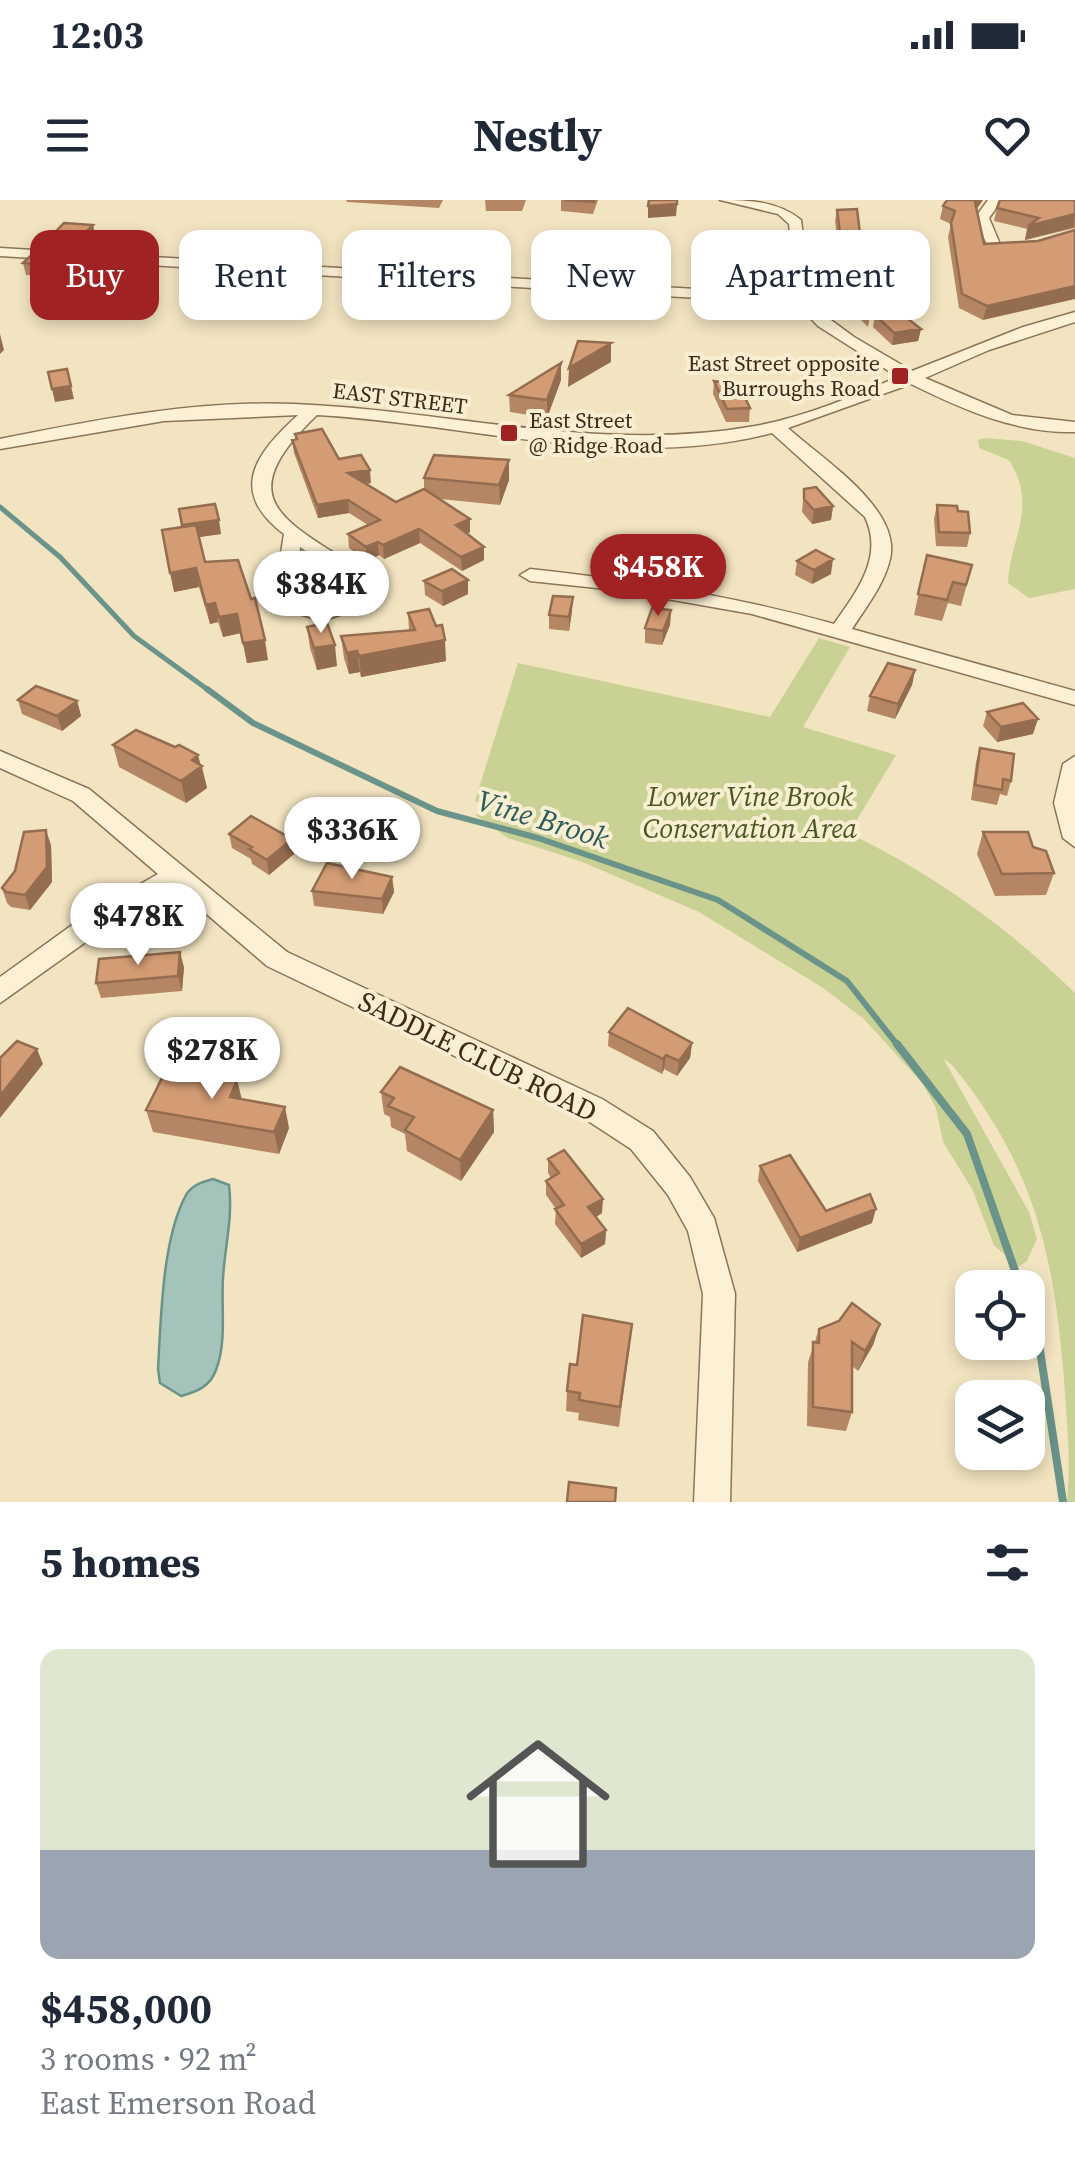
<!DOCTYPE html>
<html lang="en">
<head>
<meta charset="utf-8">
<style>
	:root { --surface:#fff; --page:#f6f6f7; --text:#1f2937; --muted:#747a83; --accent:#a12222 }
	body { margin:0; font-family:"Source Serif 4",serif; background:var(--page); color:var(--text); height:100vh; display:flex; flex-direction:column; font-size:38px; white-space:nowrap }
	* { box-sizing:border-box; margin:0 }
	p { font-size:32px; color:var(--muted) }
	.icon { flex:none; width:55px; height:55px; fill:none; stroke:currentColor; stroke-width:2; stroke-linecap:round; stroke-linejoin:round }
	.map { position:relative; height:1302px; overflow:hidden }
	.side { display:flex; flex-direction:column; background:var(--surface); flex:1 }
	.side>* { flex:none }
	.banner { position:absolute; left:30px; top:30px; width:1015px; height:90px; display:flex; gap:20px }
	.controls { position:absolute; left:955px; top:1070px; display:grid; gap:20px }
	.controls a { display:grid; place-items:center; width:90px; height:90px; border-radius:20px; background:var(--surface); box-shadow:0 5px 15px #0003; font-size:50px }
	.price { position:absolute; translate:-50% -85px; padding:0 22px; border-radius:35px; background:#fff; color:#222; font-size:32px; line-height:65px; filter:drop-shadow(0 2px 5px #0008) }
	.price::after { content:''; position:absolute; left:50%; top:60px; width:30px; height:22px; margin-left:-15px; background:inherit; clip-path:polygon(0 0,100% 0,50% 100%) }
	.price.selected { background:var(--accent); color:#fff }
	ul { padding:0; list-style:none }
	li { display:grid; align-content:center; gap:20px; height:530px; padding:0 40px }
	li span { display:grid; place-items:center; height:310px; border-radius:20px; color:#555 }
	li>.icon { margin-inline-start:auto }
	span .icon { width:180px; height:180px; fill:#fffc; stroke-width:1 }
	li b { font-size:42px }
	h2 { display:flex; justify-content:space-between; align-items:center; height:120px; padding:0 40px; font-size:42px }
	.pill { padding:0 35px; border-radius:20px; background:var(--surface); box-shadow:0 5px 15px #0003; font-size:35px; line-height:90px }
	.pill.selected { background:var(--accent); color:#fff }
	.status { display:flex; justify-content:space-between; align-items:center; height:70px; padding:0 50px; background:var(--surface); direction:ltr }
	.status svg { height:28px; fill:currentColor }
	header { display:flex; justify-content:space-between; align-items:center; height:130px; padding:0 40px; background:var(--surface); font-size:45px; font-weight:700 }
	.map>svg:first-child { display:block }
	.green { fill:#c9d194 }
	.water { fill:#a4c4bb; stroke:#6a9389; stroke-width:2.5 }
	.lines { fill:none; stroke-linecap:round; stroke-linejoin:round }
	.stream-far2 { stroke:#6a9389; stroke-width:5 }
	.stream-far1 { stroke:#6a9389; stroke-width:6 }
	.stream { stroke:#6a9389; stroke-width:8 }
	.minor-casing { stroke:#8d7457; stroke-width:3 }
	.minor { fill:#fcf1d5; fill-rule:evenodd }
	.wall { fill:#b58664 }
	.shaded-wall { fill:#946d51 }
	.building { fill:#d39c74; stroke:#946d51; stroke-width:2.5 }
	.poi-dot { fill:#a12222; stroke:#f8eed1; stroke-width:4 }
	.labels { text-anchor:middle; dominant-baseline:central; stroke-width:8; stroke-linejoin:round; paint-order:stroke }
	.far-poi-label { font-size:22px; fill:#3b2c1c; stroke:#f8eed1; text-anchor:end }
	.far-street-label { font-size:22px; fill:#3b2c1c; stroke:#f8eed1 }
	.park-label { font-size:28px; font-style:italic; fill:#4b5921; stroke:#f8eed1 }
	.street-label { font-size:28px; fill:#3b2c1c; stroke:#f8eed1 }
	.water-label { font-size:30px; font-style:italic; fill:#2a5c5a; stroke:#f8eed1 }
</style>
</head>
<body>
<div class="status"><b>12:03</b><svg viewBox="0 0 49 12"><path d="M0 12V9h3v3zM5 12V6h3v6zM10 12V3h3v9zM15 12V0h3v12zM26 1h20v11H26zM47 4h2v5h-2z"/></svg></div>
<header><svg class="icon" aria-label="menu" viewBox="0 0 24 24"><path d="M4 6h16M4 12h16M4 18h16"/></svg>Nestly<svg class="icon" aria-label="heart" viewBox="0 0 24 24"><path d="M12 20l-8-8c-3-5 5-10 8-4 3-6 11-1 8 4z"/></svg></header>
<div class="map">
<svg width="1075" height="1302" viewBox="0 0 1075 1302">
	<rect width="100%" height="100%" fill="#f2e4c1"/>
	<path class="green" d="M985,238L1022,241L1075,258V389L1029,398L1008,383C1010,336 1039,309 1009,260L979,248L978,240Z
		M819,438L850,447L803,527L896,555L849,633C934,675 1008,727 1075,793V1302H1067C1071,1260 1067,1221 1064,1179C1054,1055 1034,964 952,865L943,858L1029,1012L1037,1039L1027,1061L1018,1067L994,1045L972,989L943,942L936,908L923,884L864,819L823,788L699,712L580,661L508,638L475,615L486,610L502,613L475,601L518,463L770,517Z"/>
	<path class="water" d="M213,979L229,985C233,1018 225,1045 223,1078C221,1108 227,1141 216,1170C210,1187 196,1192 181,1196L160,1183L158,1169C161,1119 162,1039 186,995C192,985 202,982 213,979Z"/>
	<g class="lines">
		<path class="stream-far2" d="M0,307L60,357L134,436L211,492"/>
		<path class="stream-far1" d="M207,489L253,523L437,611L538,638L718,700L847,781L899,847"/>
		<path class="stream" d="M897,844L967,934L1021,1088
			M1028,1107L1038,1137L1063,1302"/>
		<g class="minor-casing">
			<path id="minor" d="M720,0C749,0 778,1 801,20L812,106L854,137L912,171L1023,127L1075,112V122L989,150L925,178L1012,215L1075,222V232C1015,233 964,210 911,184L788,228C822,259 902,309 890,359C884,385 866,407 852,429L1075,491V505L752,414L616,390L530,381L520,375L530,369C633,380 734,396 834,424C857,391 884,357 865,317L772,233C623,272 467,223 317,215C224,304 289,321 368,375L375,386L366,406L322,421L281,408L274,397L284,334C227,291 256,253 298,215L164,221L0,249V239C96,220 195,200 294,204C447,210 601,254 755,226C804,217 852,197 898,177L818,126L797,104L0,56V48L796,95L789,24L778,14ZM300,347L353,383L350,398L322,408L296,400Z
				M988,0H1002L989,18L1000,44L1033,43L1075,31V39L1034,51H990L975,18Z
				M0,551L89,589L287,752L602,899L653,931L690,977L714,1018L735,1094L730,1302H694L703,1094L688,1031L668,995L631,949L582,917L267,766L175,687L104,729L0,803V777L86,715L158,674L73,601L0,568Z
				M1075,556V647L1063,638L1054,603L1063,564Z"/>
		</g>
		<use href="#minor" class="minor"/>
	</g>
	<path class="wall" d="M346,0H443L439,8L347,2Z
		M485,0H526L522,11H486Z
		M561,0H598L593,14L561,11Z
		M1075,0V28L1025,40L1027,29L994,21L997,8Z
		M943,6L976,10L984,44L1038,41L983,120L959,108L948,37L951,24L940,19Z
		M837,10L870,115L868,127L846,105L835,21Z
		M51,36L96,37L83,49L54,47Z
		M712,48L769,71L727,79L710,66Z
		M66,52L68,64L55,77L26,75L23,63Z
		M875,115L921,129L918,141L892,145L873,127Z
		M561,163V180L547,218L510,212L509,195Z
		M714,181L750,208L749,222H726L713,194Z
		M295,234L339,259L371,283L365,284L396,302L424,289V278L509,260V280L500,305L440,299L470,319V332L467,334L484,347V360L462,371L420,343L384,359L379,355L368,361L349,348L348,334L368,325L349,313L318,318L294,253L292,240L295,239Z
		M804,289L833,306L831,320L812,324L802,312Z
		M937,305L958,311L970,333L967,347L936,346L934,319Z
		M179,309L221,334L199,337L205,362L268,460L247,463L241,433L223,437L218,422L210,424L199,387L174,392L182,327Z
		M927,355L972,365L961,406L948,403L942,421L914,415Z
		M797,361L831,374L812,384L795,375Z
		M424,381L468,394L443,406L425,395Z
		M671,410L670,425L662,445L645,443V428Z
		M572,411L569,431L549,429V415Z
		M408,413L436,426L446,461L361,477L360,472L349,474L344,458L341,436L409,430Z
		M307,427L337,466L317,470L310,448Z
		M915,470L912,485L895,519L867,511L870,496Z
		M18,500L77,501L81,516L62,531L22,514Z
		M987,512L1033,534L997,542L983,526Z
		M113,545L200,565L202,566L207,588L186,603L119,567Z
		M980,548L1011,581L1007,596L1000,594L997,605L971,600L976,562Z
		M983,632L1033,647L1054,673L1046,695L995,696L977,654Z
		M229,634L294,654L269,675L252,664L251,659L232,648Z
		M51,645L52,682L30,710L11,707L7,703L2,688Z
		M392,677L394,692L383,714L314,706L312,691Z
		M184,767L182,791L101,798L96,783Z
		M609,832L692,843L690,858L677,876L664,869L662,874L608,846Z
		M182,879L237,880L242,899L289,928L279,954L153,932L146,910Z
		M381,892L493,910L494,932L461,981L407,951L405,934L391,927L390,917L384,914Z
		M548,959L602,1013L596,1017L606,1030L605,1044L581,1058L555,1024L556,1009L546,995V981L551,978L548,973Z
		M760,966L826,1011L872,1023L797,1052L758,981Z
		M880,1124L873,1145L858,1171L852,1166V1212L846,1231L807,1226L808,1162L819,1129Z
		M630,1144L619,1227L578,1220L579,1213L566,1211L567,1191L577,1165Z"/>
	<path class="shaded-wall" d="M976,0H983L972,16L975,2Z
		M677,4L676,16L648,18V6Z
		M1075,14L1074,27L1025,40L1028,26Z
		M93,25L96,37L83,49L81,37Z
		M66,52L68,64L55,77L52,65Z
		M771,53L769,71L727,79L729,61Z
		M1075,86V99L983,120L987,106Z
		M921,129L918,141L892,145L894,133Z
		M0,134L4,150L0,154Z
		M611,143V162L568,187L569,168Z
		M561,163V180L547,218V200Z
		M67,169L74,199L55,202L52,189Z
		M509,260V280L500,305L499,285Z
		M370,270L371,283L349,287L348,273Z
		M348,300L349,313L318,318L317,305Z
		M833,306L831,320L812,324L814,310Z
		M470,319V332L457,339L456,325Z
		M219,320L221,334L185,339L182,325Z
		M419,329L420,343L384,359L383,345Z
		M378,342L379,355L368,361L366,347Z
		M484,347V360L462,371L461,357Z
		M833,359L831,374L812,384L814,370Z
		M196,368L199,387L174,392L170,373Z
		M468,380V394L443,406L442,391Z
		M573,397L572,411L569,431V417Z
		M215,403L218,422L210,424L206,405Z
		M671,410L670,425L662,445L663,431Z
		M237,414L241,433L223,437L219,417Z
		M265,440L268,460L247,463L243,443Z
		M445,440L446,461L361,477L359,456Z
		M335,445L337,466L317,470L314,448Z
		M357,451L360,472L349,474L347,453Z
		M915,470L912,485L895,519L898,504Z
		M77,501L81,516L62,531L57,516Z
		M1038,519L1033,534L997,542L1001,527Z
		M198,555L207,588L186,603L181,581L192,560Z
		M46,630L51,645L52,682L30,710L25,695Z
		M292,639L294,654L269,675L267,660Z
		M392,677L394,692L383,714L382,699Z
		M180,752L184,767L182,791L178,776Z
		M692,843L690,858L677,876L679,861Z
		M37,849L43,864L0,918V896Z
		M666,855L664,869L662,874L663,859Z
		M237,880L242,902L230,897Z
		M285,907L289,928L279,954L274,932Z
		M493,910L494,932L461,981L460,960Z
		M603,999L602,1013L588,1022V1007Z
		M876,1009L872,1023L797,1052L800,1038Z
		M606,1030L605,1044L581,1058V1044Z
		M880,1124L873,1145L858,1171L865,1151Z"/>
	<path class="building" d="M564,0H594V2Z
		M649,0H677V4L648,6Z
		M947,0H976L975,2L984,44L1038,41L1075,30V86L987,106L962,94L951,23L955,11L943,6Z
		M1000,0H1075V14L1028,26L1039,18L997,8Z
		M857,9L870,115L848,93L837,10Z
		M64,23L93,25L81,37L51,36Z
		M754,40L771,53L729,61L712,48Z
		M37,50L66,52L52,65L23,63Z
		M899,112L921,129L894,133L875,115Z
		M578,141L611,143L569,168Z
		M561,163L547,200L509,195Z
		M67,169L71,186L52,189L48,172Z
		M714,181L739,185L750,208L727,209Z
		M322,229L339,259L361,255L370,270L348,273L396,302L424,289L470,319L456,325L484,347L461,357L419,329L383,345L378,342L366,347L348,334L380,320L348,300L317,305L292,240L297,239L295,234Z
		M434,255L509,260L499,285L424,278Z
		M816,287L833,306L814,310L804,299V289Z
		M215,304L219,320L182,325L179,309Z
		M937,305L957,306L958,311L968,312L970,333L939,332Z
		M196,325L205,362L238,360L251,399L255,398L265,440L243,443L237,414L219,417L215,403L206,405L196,368L170,373L162,330Z
		M816,350L833,359L814,370L797,361Z
		M927,355L972,365L966,385L953,382L947,400L918,394Z
		M452,369L468,380L442,391L424,381Z
		M553,396L573,397L569,417L549,415Z
		M652,408L671,410L663,431L645,428Z
		M429,409L436,426L442,425L445,440L359,456L357,451L347,453L341,436L415,430L408,413Z
		M327,423L335,445L314,448L307,427Z
		M888,463L915,470L898,504L870,496Z
		M36,486L77,501L57,516L18,500Z
		M1023,503L1038,519L1001,527L987,512Z
		M136,530L175,547L179,545L198,555L192,560L202,566L181,581L113,545Z
		M980,548L1014,554L1011,581L1003,579L1002,590L975,585Z
		M251,616L292,639L267,660L249,649L252,647L229,634Z
		M46,630L47,667L25,695L6,692L2,688L15,671L24,632Z
		M983,632H1028L1033,647L1046,651L1054,673L1002,674Z
		M327,663L392,677L382,699L312,691Z
		M180,752L178,776L96,783L99,759Z
		M628,808L692,843L679,861L666,855L663,859L609,832Z
		M17,841L37,849L0,896V858Z
		M400,867L493,910L460,960L405,930L414,917L388,906L394,898L381,892Z
		M185,871L237,880L230,897L285,907L274,932L146,910L163,876L182,879Z
		M564,950L603,999L588,1007L606,1030L581,1044L555,1009L564,1005L546,981L559,973L548,959Z
		M790,955L826,1011L870,994L876,1009L800,1038L760,966Z
		M852,1103L880,1124L865,1151L852,1142V1212L813,1207V1142L819,1143V1129L839,1121Z
		M583,1115L632,1124L620,1207L579,1200L580,1193L567,1191L570,1164L577,1165Z
		M569,1282L616,1288L615,1302H567Z"/>
	<g class="poi-dot">
		<rect x="890" y="166" width="20" height="20" rx="5"/>
		<rect x="499" y="223" width="20" height="20" rx="5"/>
	</g>
	<g class="labels">
		<g class="far-poi-label">
			<text x="880" y="163">East Street opposite<tspan x="880" dy="25">Burroughs Road</tspan></text>
			<text x="529" y="220" text-anchor="start">East Street<tspan x="529" dy="25">@ Ridge Road</tspan></text>
		</g>
		<g class="far-street-label">
			<text transform="translate(400 198) rotate(7)">EAST STREET</text>
		</g>
		<g class="park-label">
			<text x="750" y="596">Lower Vine Brook<tspan x="750" dy="32">Conservation Area</tspan></text>
		</g>
		<g class="street-label">
			<text transform="translate(478 856) rotate(26)">SADDLE CLUB ROAD</text>
		</g>
		<g class="water-label">
			<text transform="translate(543 619) rotate(17)">Vine Brook</text>
		</g>
	</g>
</svg>
<div class="controls">
<a><svg class="icon" aria-label="locate" viewBox="0 0 24 24"><circle cx="12" cy="12" r="6"/><path d="M12 2v4M12 18v4M2 12h4M18 12h4"/></svg></a>
<a><svg class="icon" aria-label="layers" viewBox="0 0 24 24"><path d="M12 4l9 5-9 5-9-5zM3 14l9 5 9-5"/></svg></a>
</div>
<b class="price selected" style="left:658px;top:419px">$458K</b>
<b class="price" style="left:321px;top:436px">$384K</b>
<b class="price" style="left:352px;top:682px">$336K</b>
<b class="price" style="left:138px;top:768px">$478K</b>
<b class="price" style="left:212px;top:902px">$278K</b>
<div class="banner">
<a class="pill selected">Buy</a>
<a class="pill">Rent</a>
<a class="pill">Filters</a>
<a class="pill">New</a>
<a class="pill">Apartment</a>
</div>
</div>
<section class="side">
<h2>5 homes<svg class="icon" aria-label="filters" viewBox="0 0 24 24"><path d="M4 7h16M4 17h16"/><circle cx="9" cy="7" r="2"/><circle cx="15" cy="17" r="2"/></svg></h2>
<ul>
<li><span style="background:linear-gradient(#dfe7d0 65%,#9aa5b1 0)"><svg class="icon" aria-label="home" viewBox="0 0 24 24"><path d="M3 11l9-7 9 7M6 9v11h12V9"/></svg></span><div><b>$458,000</b><p>3 rooms · 92 m²</p><p>East Emerson Road</p></div></li>
</ul>
</section>
</body>
</html>
